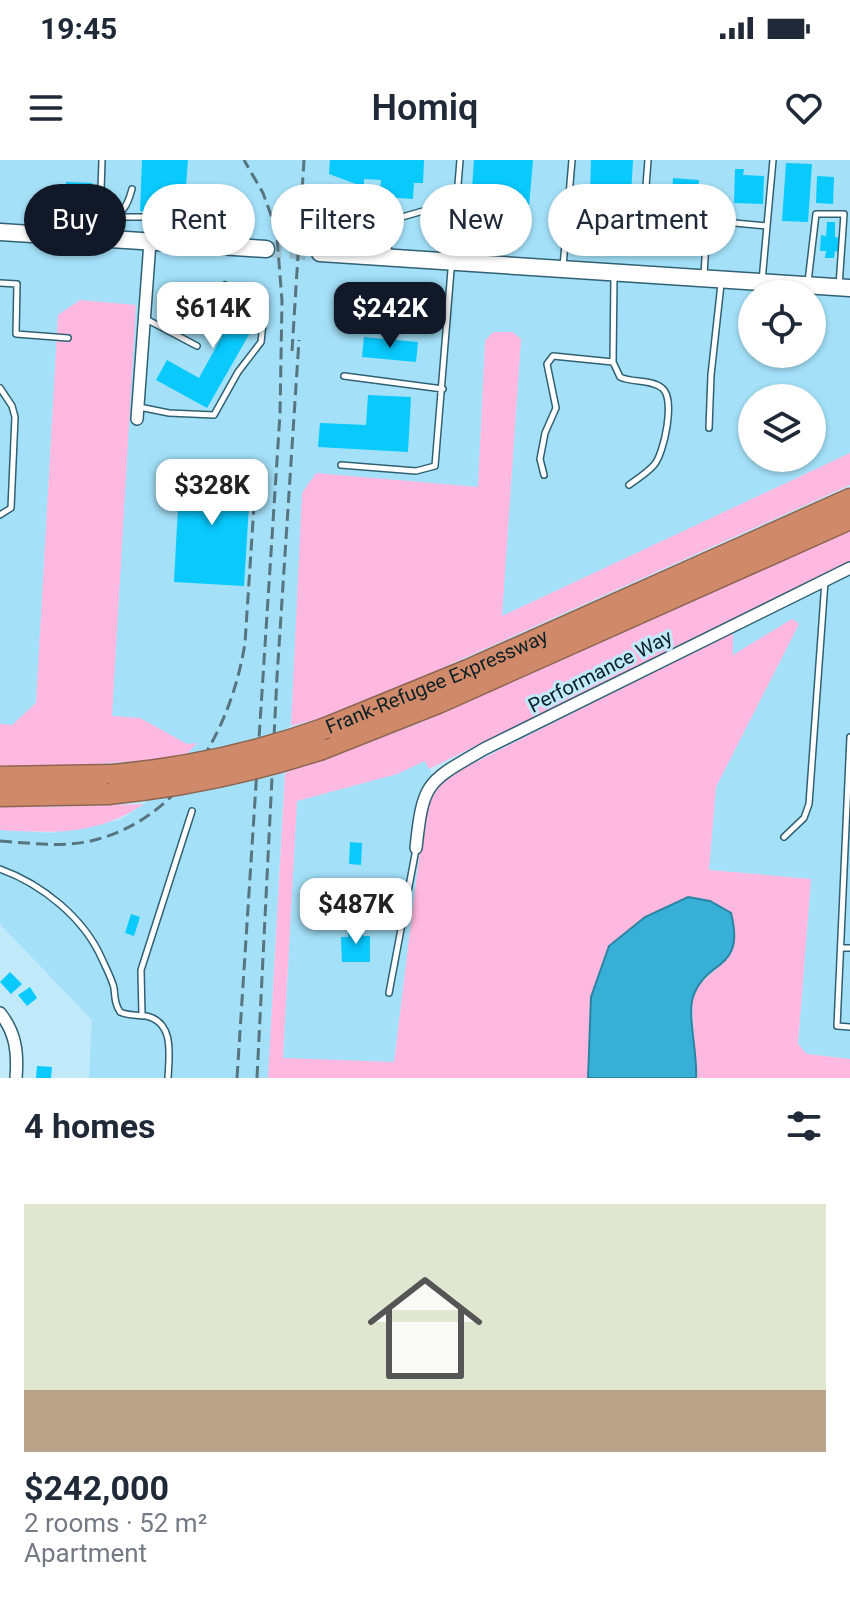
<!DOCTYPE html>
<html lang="en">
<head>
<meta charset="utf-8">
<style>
	:root { --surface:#fff; --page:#f2f2f3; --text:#1f2937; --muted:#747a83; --line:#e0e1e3; --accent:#111827 }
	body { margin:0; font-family:Roboto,sans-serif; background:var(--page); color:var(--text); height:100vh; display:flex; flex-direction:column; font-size:30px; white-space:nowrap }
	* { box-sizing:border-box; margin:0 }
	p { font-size:26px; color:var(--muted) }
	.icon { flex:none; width:44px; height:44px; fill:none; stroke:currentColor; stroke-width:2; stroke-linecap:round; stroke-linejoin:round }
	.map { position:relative; height:918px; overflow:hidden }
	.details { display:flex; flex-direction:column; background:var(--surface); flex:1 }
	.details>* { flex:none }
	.banner { position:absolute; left:24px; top:24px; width:802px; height:72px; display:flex; gap:16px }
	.controls { position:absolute; left:738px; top:120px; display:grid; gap:16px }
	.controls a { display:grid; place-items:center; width:88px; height:88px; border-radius:50%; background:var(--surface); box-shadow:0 2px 6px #0004; font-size:40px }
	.price { position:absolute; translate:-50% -68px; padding:0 18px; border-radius:16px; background:#fff; color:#222; font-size:26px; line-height:52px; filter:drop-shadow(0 2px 4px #0008) }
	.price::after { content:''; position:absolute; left:50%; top:48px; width:24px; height:18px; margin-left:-12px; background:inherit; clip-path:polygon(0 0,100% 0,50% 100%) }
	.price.selected { background:var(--accent); color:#fff }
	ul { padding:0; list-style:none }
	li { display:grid; align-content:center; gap:16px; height:424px; padding:0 24px }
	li+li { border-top:2px solid var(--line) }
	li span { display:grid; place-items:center; height:248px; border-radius:0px; color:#555 }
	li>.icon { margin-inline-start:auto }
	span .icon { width:144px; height:144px; fill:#fffc; stroke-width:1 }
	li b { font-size:34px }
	h2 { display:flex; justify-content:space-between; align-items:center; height:96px; padding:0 24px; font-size:34px }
	.pill { padding:0 28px; border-radius:36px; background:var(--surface); box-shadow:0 2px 6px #0004; font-size:28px; line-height:72px }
	.pill.selected { background:var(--accent); color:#fff }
	.status { display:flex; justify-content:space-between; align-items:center; height:56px; padding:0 40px; background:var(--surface); direction:ltr }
	.status svg { height:22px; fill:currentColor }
	header { display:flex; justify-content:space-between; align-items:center; height:104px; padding:0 24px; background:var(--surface); font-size:36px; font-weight:600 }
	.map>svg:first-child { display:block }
	.built { fill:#a4e1f9; fill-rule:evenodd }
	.green { fill:#ffb9e0 }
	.water { fill:#38afd7; stroke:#2b84a2; stroke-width:2 }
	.building { fill:#09c9fd }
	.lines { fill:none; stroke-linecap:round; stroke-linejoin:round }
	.secondary-tunnel { stroke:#9cc1d0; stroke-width:16; stroke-dasharray:16 8; stroke-linecap:butt }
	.service-casing { stroke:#306173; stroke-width:8 }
	.minor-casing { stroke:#306173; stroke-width:14 }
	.secondary-casing { stroke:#306173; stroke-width:19 }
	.motorway-casing { stroke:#8c6552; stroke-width:23 }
	.service { stroke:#fff; stroke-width:5 }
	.minor { stroke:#fff; stroke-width:11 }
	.secondary { stroke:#fff; stroke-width:16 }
	.motorway { stroke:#d18a69; stroke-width:20 }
	.rail { stroke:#57747f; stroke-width:3; stroke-dasharray:12 6; stroke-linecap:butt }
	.motorway-bridge-casing { stroke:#8c6552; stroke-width:23; stroke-linecap:butt }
	.motorway-bridge { stroke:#d18a69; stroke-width:20 }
	.labels { text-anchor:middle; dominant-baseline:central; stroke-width:6; stroke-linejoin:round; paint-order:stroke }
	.street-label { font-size:20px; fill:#0c2028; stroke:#c0e9fa }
</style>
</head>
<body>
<div class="status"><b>19:45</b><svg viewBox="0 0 49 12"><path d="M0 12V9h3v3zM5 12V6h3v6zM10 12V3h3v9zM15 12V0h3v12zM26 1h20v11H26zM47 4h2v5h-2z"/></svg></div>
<header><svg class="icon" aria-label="menu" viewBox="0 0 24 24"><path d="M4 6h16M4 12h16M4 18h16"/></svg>Homiq<svg class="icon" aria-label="heart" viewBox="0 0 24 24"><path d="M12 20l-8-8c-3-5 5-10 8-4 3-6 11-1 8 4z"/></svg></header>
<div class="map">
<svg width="850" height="918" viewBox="0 0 850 918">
	<rect width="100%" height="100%" fill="#c0e9fa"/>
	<path class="built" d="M0,0H850V293L502,456L521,180L485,181L478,327L316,314L303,332L291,566L287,567L268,918H89L92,860L0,764V670L51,673L120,660L144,644L196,584H187L140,558L112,556L135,145L80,140L58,155L36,544L12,565L0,564ZM752,134H812V194H752ZM752,238H812V298H752Z
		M850,401V899L807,894L798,884L811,719L709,710L716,627L799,464L792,459L733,495V459Z
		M426,600L437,627L424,657L394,902L283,899L297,641L397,614Z"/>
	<path class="green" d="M80,140L136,145L112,556L140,558L187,584L197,583L184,597L87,605L0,606V564L12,565L36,543L58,155Z
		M493,172H513L521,179L502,456L850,293V325L424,516L325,557L291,566L302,333L316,313L478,327L485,181Z
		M850,370V401L429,609L425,601L397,614L297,641L283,898L394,902L424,657L437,627L462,609L733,472V495L792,459L799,464L716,627L709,710L811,719L798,884L807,894L850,899V918H696L692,839L700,824L727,799L591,837L588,918H268L285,613L420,563Z
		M144,644C95,676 56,673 0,670V645L48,647Z"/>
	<path class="water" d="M688,737L710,741L731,753C746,812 706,798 693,837C687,855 698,896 696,918H588L591,837L609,786L645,757Z"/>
	<path class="building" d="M142,0H188L186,26L231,28L229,55L140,51Z
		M330,0H424L423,23H414L413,39L385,37V33L380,31L381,20L364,19V24H356L329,14Z
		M474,0H533L529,46L471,42Z
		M591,0H633L631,35L590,33Z
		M786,3L812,4L808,62L782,61Z
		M735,9H744L743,15L764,16L763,44L734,43Z
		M817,16L834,17L833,44L816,43Z
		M673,18L699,20L698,36L690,35V47L671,46Z
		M66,22L92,23L91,52L65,51Z
		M670,51H681V68H670Z
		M827,62H835V77L841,78L840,92L835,91L834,98H825L826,91H820L821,75L826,76Z
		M211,130L259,157L207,248L156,220L167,200L199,218L222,176L194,160Z
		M364,177L418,182L416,202L362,197Z
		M368,235L411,237L408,292L318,287L320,263L366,265Z
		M180,309L251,313L244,426L174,422Z
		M350,682L362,683L361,705L349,704Z
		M131,754L140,757L134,776L125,773Z
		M348,766H363V776H370V802H342L341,777H348Z
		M10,812L22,824L11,834L0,822Z
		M30,827L37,838L27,846L18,835Z
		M37,906L52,907L51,918H36Z"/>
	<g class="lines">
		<path class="secondary-tunnel" d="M266,89L320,93"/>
		<g class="service-casing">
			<path id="service" d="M118,57H169
				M100,61L102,0
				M566,65L609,64L644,53L648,0
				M97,73L100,62C120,52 125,55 132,29
				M388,96L389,68L395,59L423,51L456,50
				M563,107L572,0
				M704,115L707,65L713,61L767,66
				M762,121L773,0
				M808,122L816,54H844L839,126
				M0,123L17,124L16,174L68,178
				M146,159L197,186
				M613,202L620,217C632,223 651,219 662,228C676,238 664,294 654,305C647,313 637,319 629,325
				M344,216L443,229
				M0,228L12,246L15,257L11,348L0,355
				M139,247L169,253L214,255L238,212L261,182L264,153L225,125
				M709,268L711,215L721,124
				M341,305L416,311L435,306L460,0
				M544,315L540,299L545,273L556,248L547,204L553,196L613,202L614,117
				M850,577L837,866L850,867
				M784,677L804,658L809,644L825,421
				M0,709C42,724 84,758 102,799C106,808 112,819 114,828C115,838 115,844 120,852C129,856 137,855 146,856C175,862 169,896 168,918
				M841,788H850
				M389,833L416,689
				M142,856L141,810L192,651"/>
		</g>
		<g class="minor-casing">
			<path id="minor" d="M137,259L150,82
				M416,688C423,621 427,622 484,589L850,408
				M0,853C16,873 18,893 16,918"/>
		</g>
		<g class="secondary-casing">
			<path id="secondary" d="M0,72L266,89
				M320,93L850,128"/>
		</g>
		<g class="motorway-casing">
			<g id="motorway">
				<path id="s1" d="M326,568L468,510L850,339"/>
				<path d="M322,589L438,543L850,359"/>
				<path d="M0,617L114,615"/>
				<path d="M0,636L108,634"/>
			</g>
		</g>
		<use href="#service" class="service"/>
		<use href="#minor" class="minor"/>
		<use href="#secondary" class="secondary"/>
		<use href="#motorway" class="motorway"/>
		<path class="rail" d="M292,191L304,0
			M0,681C29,683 58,687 86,682C180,663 231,571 245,483L256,315
			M237,918L280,254L282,141L277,77L271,55L263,33L244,0
			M257,918L277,517L299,180"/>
		<g class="motorway-bridge-casing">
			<path id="motorway-bridge" d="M114,615C187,608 257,593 326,568
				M108,634C182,627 252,612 322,589"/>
		</g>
		<use href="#motorway-bridge" class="motorway-bridge"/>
	</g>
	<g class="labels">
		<g class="street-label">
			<text transform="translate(600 511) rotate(-27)">Performance Way</text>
			<text stroke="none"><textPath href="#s1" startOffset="120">Frank-Refugee Expressway</textPath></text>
		</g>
	</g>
</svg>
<div class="controls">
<a><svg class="icon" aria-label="locate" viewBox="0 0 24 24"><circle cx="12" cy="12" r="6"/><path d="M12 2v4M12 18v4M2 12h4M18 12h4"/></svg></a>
<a><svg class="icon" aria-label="layers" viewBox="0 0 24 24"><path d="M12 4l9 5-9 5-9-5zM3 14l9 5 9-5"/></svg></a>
</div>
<b class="price" style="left:213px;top:190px">$614K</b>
<b class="price selected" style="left:390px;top:190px">$242K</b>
<b class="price" style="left:212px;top:367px">$328K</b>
<b class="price" style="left:356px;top:786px">$487K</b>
<div class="banner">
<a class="pill selected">Buy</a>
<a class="pill">Rent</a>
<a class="pill">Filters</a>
<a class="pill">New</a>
<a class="pill">Apartment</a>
</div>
</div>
<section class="details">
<h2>4 homes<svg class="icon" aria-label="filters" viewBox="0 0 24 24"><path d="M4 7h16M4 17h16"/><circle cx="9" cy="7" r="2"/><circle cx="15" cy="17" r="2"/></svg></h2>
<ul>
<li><span style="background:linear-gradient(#dfe7d0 75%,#b9a48a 0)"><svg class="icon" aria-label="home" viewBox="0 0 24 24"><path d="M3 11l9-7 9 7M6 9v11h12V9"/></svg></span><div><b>$242,000</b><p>2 rooms · 52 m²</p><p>Apartment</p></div></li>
</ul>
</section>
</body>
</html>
